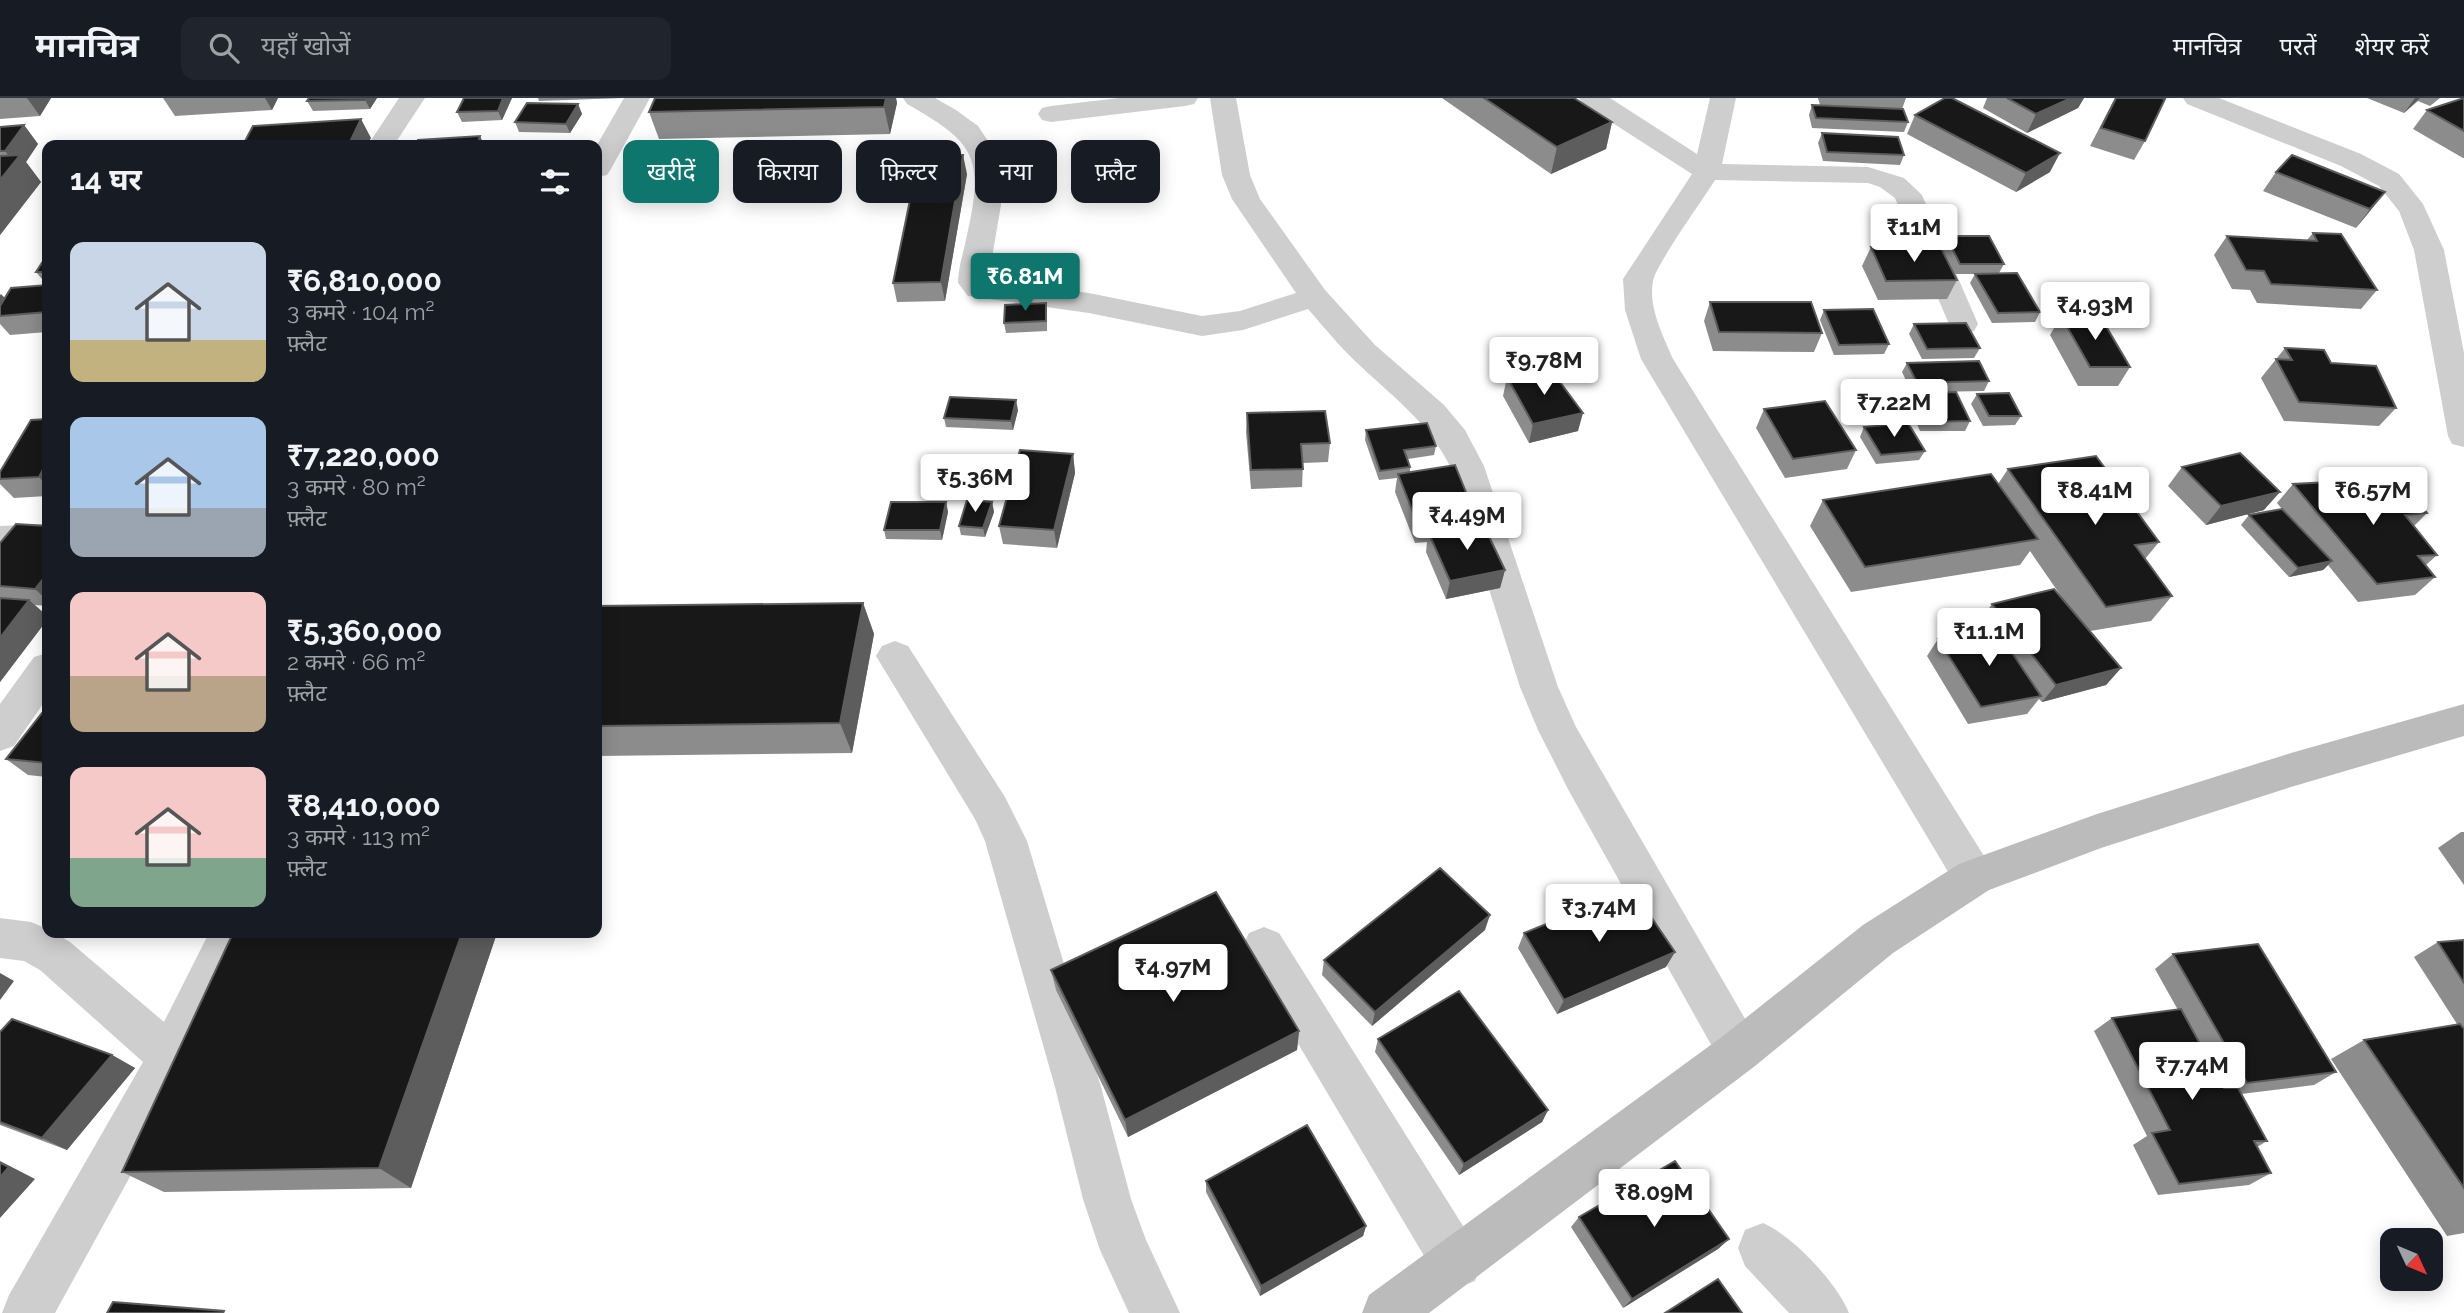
<!DOCTYPE html>
<html lang="hi">
<head>
<meta charset="utf-8">
<style>
	:root { --surface:#171b24; --page:#20242c; --text:#f1f3f6; --muted:#9ea1a6; --line:#363941; --accent:#0f766e }
	body { margin:0; font-family:Raleway,"Noto Sans Devanagari",sans-serif; background:var(--page); color:var(--text); height:100vh; display:flex; flex-direction:column; font-size:26px; white-space:nowrap }
	* { box-sizing:border-box; margin:0 }
	p { font-size:23px; color:var(--muted) }
	.icon { flex:none; width:38px; height:38px; fill:none; stroke:currentColor; stroke-width:2; stroke-linecap:round; stroke-linejoin:round }
	.map { position:relative; flex:1; overflow:hidden }
	.side { position:absolute; left:42px; top:42px; width:560px; height:798px; display:flex; flex-direction:column; background:var(--surface); border-radius:14px; box-shadow:0 4px 18px #0003 }
	.side>* { flex:none }
	.guide { position:absolute; left:623px; top:42px; width:665px; height:63px; display:flex; gap:14px }
	.needle { width:46px; rotate:134deg }
	.fabs { position:absolute; left:2380px; top:1130px; display:grid; gap:14px }
	.fabs a { display:grid; place-items:center; width:63px; height:63px; border-radius:14px; background:var(--surface); box-shadow:0 4px 18px #0003; font-size:35px }
	.price { position:absolute; translate:-50% -60px; padding:0 16px; border-radius:7px; background:#fff; color:#222; font-size:23px; line-height:46px; filter:drop-shadow(0 2px 4px #0008) }
	.price::after { content:''; position:absolute; left:50%; top:42px; width:21px; height:16px; margin-left:-10px; background:inherit; clip-path:polygon(0 0,100% 0,50% 100%) }
	.price.on { background:var(--accent); color:#fff }
	ul { padding:0; list-style:none }
	li { display:flex; align-items:center; gap:21px; height:175px; padding:0 28px }
	li span { display:grid; place-items:center; flex:none; width:196px; height:140px; border-radius:14px; color:#555 }
	li>.icon { margin-inline-start:auto }
	span .icon { width:84px; height:84px; fill:#fffc; stroke-width:1 }
	li b { font-size:30px }
	h2 { display:flex; justify-content:space-between; align-items:center; height:84px; padding:0 28px; font-size:30px }
	.tag { padding:0 24px; border-radius:14px; background:var(--surface); box-shadow:0 4px 18px #0003; font-size:24px; line-height:63px }
	.tag.on { background:var(--accent); color:#fff }
	header { display:flex; align-items:center; gap:42px; box-sizing:border-box; height:98px; padding:0 35px; background:var(--surface); border-bottom:2px solid var(--line) }
	header strong { font-size:33px }
	nav { display:flex; gap:38px; margin-inline-start:auto; font-size:24px }
	.search { width:490px; height:63px; background:var(--page); display:flex; align-items:center; gap:18px; box-sizing:border-box; padding:0 24px; border-radius:14px; color:var(--muted); font-size:26px }
	.map>svg:first-child { display:block }
	.lines { fill:none; stroke-linecap:round; stroke-linejoin:round }
	.street { fill:#cecece; fill-rule:evenodd }
	.secondary { fill:#bbb; fill-rule:evenodd }
	.wall { fill:#8c8c8c }
	.shaded-wall { fill:#5d5d5d }
	.building { fill:#181818; stroke:#5d5d5d; stroke-width:2 }
</style>
</head>
<body>
<header>
<strong>मानचित्र</strong>
<div class="search"><svg class="icon" aria-label="search" viewBox="0 0 24 24"><circle cx="10" cy="10" r="6"/><path d="M15 15l6 6"/></svg>यहाँ खोजें</div>
<nav><a>मानचित्र</a><a>परतें</a><a>शेयर करें</a></nav>
</header>
<div class="map">
<svg width="2464" height="1215" viewBox="0 0 2464 1215">
	<rect width="100%" height="100%" fill="#fff"/>
	<g class="lines">
		<path class="street" d="M399,0H425L394,47H368Z
			M624,0H650L611,71L607,77L597,79V47Z
			M903,0H935L956,12L978,28L996,55L1001,71V107L988,183L1089,195L1202,218L1240,213L1296,195L1232,101L1222,77L1210,0H1236L1250,77L1260,101L1325,192L1375,247L1444,307L1465,332L1484,368L1558,589L1576,629L1755,938L1762,953L1755,968L1739,975L1723,968L1569,693L1538,632L1520,589L1450,368C1428,324 1391,297 1356,264C1339,248 1324,229 1308,211L1243,232L1202,238L1089,215L968,198L958,185C958,169 964,153 967,137C985,58 974,44 907,6Z
			M1119,0H1198L1194,6L1185,8L1051,24L1042,22L1038,16L1042,10L1051,8Z
			M1579,0H1610L1697,56L1710,0H1736L1722,66L1868,69L1904,80L1922,97L1978,226L1974,233L1963,236L1952,233L1895,100L1880,89L1868,85L1715,82C1704,100 1655,168 1653,183C1648,209 1663,238 1673,261L1989,766L1995,779L1989,792L1974,798L1959,792L1641,261L1625,212L1623,181L1692,76L1583,6Z
			M2183,0H2219L2361,56L2399,76L2423,106L2444,152L2464,255V349L2452,346L2448,338L2414,152L2399,113L2379,88L2341,68L2187,6Z
			M47,426V452L0,454V428Z
			M895,543L908,548L1005,699L1027,743L1101,989L1131,1101L1146,1142L1180,1215H1129L1100,1152L1083,1101L1055,989L985,743L975,721L876,558L882,548Z
			M47,555V600L14,648L0,653V606L34,559Z
			M0,820L31,824L47,831V835H55L70,844L164,924L209,835H253L187,975L55,1215H2L9,1197L143,964L40,872L24,863L0,860Z
			M1264,829L1279,835L1475,1147L1482,1165L1475,1183L1457,1190L1439,1183L1249,863L1242,849L1249,835Z
			M1763,1125C1793,1138 1837,1185 1849,1215H1789L1745,1168L1738,1150L1745,1132Z"/>
		<path class="secondary" d="M2464,606V638L2291,689L2101,750L1989,792L1893,855L1755,968L1429,1215H1362L1369,1197L1723,938L1863,827L1959,766L2097,716L2291,655Z"/>
	</g>
	<path class="wall" d="M0,0H51L40,18L0,21Z
		M163,0H278L272,12L175,18Z
		M309,0H377L370,11L313,13L307,3Z
		M512,0L502,22L462,24L457,14Z
		M538,0H623L539,3Z
		M655,0H896L897,5L890,36L659,41L649,14Z
		M1442,0H1574L1612,24L1606,51L1551,76Z
		M1818,0H1906L1902,11L1908,24L1904,34L1812,30L1809,17L1812,7H1820Z
		M1987,0H2084L2078,10L2027,35L1983,10Z
		M2115,0L2145,43L2134,62L2090,48Z
		M2367,0H2440L2430,8L2418,3L2404,15Z
		M2464,0V60H2463L2413,31L2427,12Z
		M578,6L582,16L570,35L519,34L515,24Z
		M1915,17L2050,74L2016,94L1907,36Z
		M24,27L38,46L26,64L41,84L0,137V29Z
		M1822,35L1904,57L1900,67L1823,63L1818,45Z
		M2276,74L2385,94L2356,130L2263,93Z
		M967,76L945,203L897,204L893,185Z
		M2313,135L2377,192L2361,211L2257,205L2250,192L2232,191L2214,157L2227,138L2307,142Z
		M1946,138L2004,166L1999,175L2040,214L2035,224L1992,225L1970,185L1975,176H1955L1941,148Z
		M1871,149L1957,182L1947,201L1878,202L1862,168Z
		M47,157V234L10,237L0,226V196L5,200L47,187L36,174Z
		M1710,204L1822,235L1814,254L1713,253L1704,223Z
		M1824,212L1889,246L1884,256L1834,257L1820,222Z
		M1047,214V233L1006,235L1004,225Z
		M2061,218L2130,269L2118,288H2078L2050,237Z
		M1914,226L1980,250L1974,260L1922,261L1909,236Z
		M2285,250L2331,265L2396,310L2379,328L2284,323L2261,280Z
		M1907,265L1989,283L1984,293L1932,294L1970,323L1965,333H1920L1907,304L1912,295L1902,274Z
		M1507,279L1578,333L1529,345L1503,298Z
		M1977,296L2021,318L2015,327L1983,328L1971,306Z
		M1764,311L1856,352L1847,371L1785,380L1756,330Z
		M1018,312L1013,332L946,329L944,320Z
		M1247,315L1330,345L1328,364L1303,365L1302,389L1251,391L1246,334Z
		M47,319V398L14,400L0,386V374L47,321L46,320Z
		M1864,329L1925,353L1919,362L1876,366L1860,339Z
		M1366,332L1436,348L1434,357L1408,361L1410,369V374L1476,419L1474,427L1505,472L1500,490L1446,501L1426,454L1427,444L1415,445L1395,394L1397,380L1379,382L1365,342Z
		M1073,356L1075,375L1057,450L1003,446L999,428Z
		M2182,369L2264,412L2206,427L2168,388Z
		M2008,371L2159,444L2145,461L2172,498L2151,523L2090,533L2121,570L2106,587L2042,604L2039,601L2027,616L1968,626L1927,558L1938,541L1986,533L1979,524L1992,506L2063,501L2030,453L2020,467L1851,494L1810,428L1823,402L1998,386Z
		M2293,386L2379,395L2427,415L2414,428L2437,457L2426,467L2435,479L2415,497L2358,504L2328,467L2323,472L2289,479L2241,427L2249,417L2282,411L2277,405Z
		M946,404L948,414L942,442L886,441L884,432Z
		M992,404L994,414L985,439L961,437L959,428Z
		M47,428V508L35,507L47,518V522L0,584V445Z
		M863,505L874,536L852,655L597,658V508Z
		M47,615V679L28,677L6,661Z
		M2461,734H2464V787L2438,750Z
		M1485,832L1372,928L1322,877L1324,862Z
		M93,835H123L96,836Z
		M233,835H497L411,1090L164,1094L122,1074Z
		M1524,835L1666,869L1557,916L1518,850Z
		M2464,842V1135L2447,1138L2331,961L2364,942L2457,926L2414,859L2438,844Z
		M2173,856L2336,974L2314,987L2241,996L2267,1043L2257,1049L2271,1075L2249,1087L2158,1097L2133,1047L2147,1038L2094,933L2112,920L2178,912L2155,871Z
		M1051,872L1299,933L1297,952L1128,1039L1056,892Z
		M0,934L112,957L135,970L67,1052L0,1027Z
		M1378,941L1548,1012L1542,1024L1459,1077L1375,954Z
		M1206,1083L1366,1128L1363,1138L1260,1198L1206,1094Z
		M1579,1119L1729,1141L1718,1151L1623,1210L1571,1129Z"/>
	<path class="shaded-wall" d="M27,0H51L40,18Z
		M265,0H278L272,12Z
		M366,0H377L370,11L365,2Z
		M503,0H512L502,22L498,13Z
		M886,0H896L897,5L890,36L884,9Z
		M2071,0H2084L2078,10L2027,35L2036,16Z
		M2415,0H2420L2404,15Z
		M578,6L582,16L570,35L566,26Z
		M361,21L371,40L367,47H349Z
		M1612,24L1606,51L1551,76L1557,49Z
		M24,27L38,46L26,64L41,84L0,137V82L14,65L5,53Z
		M480,38L484,47H477Z
		M2060,55L2050,74L2016,94L2026,75Z
		M963,57L967,76L945,203L941,184Z
		M2385,94L2370,113L2356,130L2370,111Z
		M1,196L10,206L0,218V198Z
		M1016,302L1018,312L1013,332L1011,323Z
		M1583,315L1578,333L1529,345L1533,326Z
		M1073,356L1075,375L1057,450L1054,432Z
		M47,364V388L39,379Z
		M2280,394L2264,412L2206,427L2221,408Z
		M946,404L948,414L942,442L940,432Z
		M992,404L994,414L985,439L983,430Z
		M2332,463L2323,472L2289,479L2298,470Z
		M1505,472L1500,490L1446,501L1450,483Z
		M47,476V502L35,491Z
		M29,502L47,518V522L0,584V540Z
		M863,505L874,536L852,655L840,625Z
		M2121,570L2106,587L2042,604L2056,587Z
		M1490,817L1485,832L1372,928L1375,914Z
		M462,835H497L411,1090L379,1070Z
		M1675,854L1666,869L1557,916L1564,902Z
		M0,875L14,883L0,902Z
		M1299,933L1297,952L1128,1039L1125,1022Z
		M112,957L135,970L67,1052L42,1040Z
		M1548,1012L1542,1024L1459,1077L1464,1066Z
		M0,1063L35,1081L0,1120Z
		M1366,1128L1363,1138L1260,1198L1261,1188Z
		M1729,1141L1718,1151L1623,1210L1632,1201Z"/>
	<path class="building" d="M309,0H366L365,2L307,3Z
		M464,0H503L498,13L457,14Z
		M655,0H886L884,9L649,14Z
		M1484,0H1574L1612,24L1557,49Z
		M1945,0H1952L2060,55L2026,75L1915,17Z
		M2007,0H2071L2036,16Z
		M2116,0H2161L2165,1L2145,43L2101,30Z
		M2464,0V33L2427,12Z
		M527,5L578,6L566,26L515,24Z
		M1812,7L1903,11L1908,24L1816,20Z
		M361,21L349,46L243,47L253,28Z
		M24,27L5,53H0V29Z
		M1822,35L1898,39L1904,57L1827,54Z
		M480,38L477,47H416L418,42Z
		M571,43L569,47H500L501,44Z
		M20,57L0,82V58Z
		M963,57L941,184L893,185L919,58Z
		M2292,57L2385,94L2370,111L2276,74Z
		M2313,135L2341,136L2377,192L2271,186L2264,173L2246,172L2227,138L2317,143Z
		M1946,138H1989L2004,166H1960Z
		M1940,148L1957,182L1886,183L1871,149Z
		M47,157V174H36Z
		M2017,175L2040,214L1998,215L1975,176Z
		M47,187V214L0,218V208L11,190Z
		M1710,204H1811L1822,235L1719,234Z
		M1046,205V223L1004,225L1005,207Z
		M1873,211L1889,246L1839,247L1824,212Z
		M2061,218H2100L2130,269H2090Z
		M1966,225L1980,250L1927,251L1914,226Z
		M2285,250L2324,252L2331,265L2376,268L2396,310L2299,304L2276,261L2292,262Z
		M1979,263L1989,283L1917,285L1907,265Z
		M1551,272L1583,315L1533,326L1507,279Z
		M1956,294L1970,323L1925,324L1912,295Z
		M2009,295L2021,318H1989L1977,296Z
		M950,299L1016,302L1011,323L944,320Z
		M1825,303L1856,352L1793,361L1764,311Z
		M1325,313L1330,345L1301,346L1303,371L1251,372L1247,315Z
		M47,321V364L39,379L0,381V374L31,322Z
		M1427,325L1436,348L1404,352L1410,369L1380,373L1366,332Z
		M1908,325L1925,353L1881,357L1864,329Z
		M1020,352L1073,356L1054,432L999,428Z
		M2240,355L2280,394L2221,408L2182,369Z
		M2096,358L2159,444L2135,447L2172,498L2106,509L2008,371Z
		M1455,367L1476,419L1418,427L1398,376Z
		M1991,376L2038,441L1865,469L1823,402Z
		M2369,382L2379,395L2409,393L2427,415L2405,417L2437,457L2418,458L2435,479L2377,486L2293,386Z
		M967,402L992,404L983,430L959,428Z
		M891,404H946L940,432H884Z
		M2282,411L2332,463L2298,470L2249,417Z
		M16,426L47,428V476L35,491L0,488V445Z
		M1483,426L1505,472L1450,483L1429,436Z
		M2054,491L2121,570L2056,587L1992,506Z
		M0,500L29,502L0,540Z
		M863,505L840,625L597,628V508Z
		M1996,531L2041,598L1981,609L1938,541Z
		M42,615H47V665L6,661Z
		M1440,770L1490,817L1375,914L1324,862Z
		M1632,791L1675,854L1564,902L1524,835Z
		M1216,794L1299,933L1125,1022L1051,872Z
		M233,835H462L379,1070L122,1074Z
		M2464,842V885L2438,844Z
		M2258,846L2336,974L2247,985L2173,856Z
		M1459,893L1548,1012L1464,1066L1378,941Z
		M2181,911L2224,990H2238L2267,1043H2254L2271,1075L2179,1086L2152,1035L2170,1032L2112,920Z
		M12,921L112,957L42,1040L0,1024V934Z
		M2460,926L2464,931V1090L2364,942Z
		M1307,1027L1366,1128L1261,1188L1206,1083Z
		M1675,1063L1729,1141L1632,1201L1579,1119Z
		M0,1065L9,1069L0,1079Z
		M1718,1181L1742,1215H1665Z
		M113,1204L224,1213L223,1215H107Z"/>
</svg>
<div class="fabs">
<a><svg class="needle" viewBox="-14 -14 28 28"><path d="M0-13l5 13h-10z" fill="#e53935"/><path d="M0 13l5-13h-10z" fill="#9ea1a6"/></svg></a>
</div>
<b class="price" style="left:1914px;top:166px">₹11M</b>
<b class="price on" style="left:1025px;top:215px">₹6.81M</b>
<b class="price" style="left:2095px;top:244px">₹4.93M</b>
<b class="price" style="left:1544px;top:299px">₹9.78M</b>
<b class="price" style="left:1894px;top:341px">₹7.22M</b>
<b class="price" style="left:975px;top:416px">₹5.36M</b>
<b class="price" style="left:2095px;top:429px">₹8.41M</b>
<b class="price" style="left:2373px;top:429px">₹6.57M</b>
<b class="price" style="left:1467px;top:454px">₹4.49M</b>
<b class="price" style="left:1989px;top:570px">₹11.1M</b>
<b class="price" style="left:1599px;top:846px">₹3.74M</b>
<b class="price" style="left:1173px;top:906px">₹4.97M</b>
<b class="price" style="left:2192px;top:1004px">₹7.74M</b>
<b class="price" style="left:1654px;top:1131px">₹8.09M</b>
<div class="guide">
<a class="tag on">खरीदें</a>
<a class="tag">किराया</a>
<a class="tag">फ़िल्टर</a>
<a class="tag">नया</a>
<a class="tag">फ़्लैट</a>
</div>
<section class="side">
<h2>14 घर<svg class="icon" aria-label="filters" viewBox="0 0 24 24"><path d="M4 7h16M4 17h16"/><circle cx="9" cy="7" r="2"/><circle cx="15" cy="17" r="2"/></svg></h2>
<ul>
<li><span style="background:linear-gradient(#c9d6e8 70%,#c2b280 0)"><svg class="icon" aria-label="home" viewBox="0 0 24 24"><path d="M3 11l9-7 9 7M6 9v11h12V9"/></svg></span><div><b>₹6,810,000</b><p>3 कमरे · 104 m²</p><p>फ़्लैट</p></div></li>
<li><span style="background:linear-gradient(#a9c7e8 65%,#9aa5b1 0)"><svg class="icon" aria-label="home" viewBox="0 0 24 24"><path d="M3 11l9-7 9 7M6 9v11h12V9"/></svg></span><div><b>₹7,220,000</b><p>3 कमरे · 80 m²</p><p>फ़्लैट</p></div></li>
<li><span style="background:linear-gradient(#f6c9c9 60%,#b9a48a 0)"><svg class="icon" aria-label="home" viewBox="0 0 24 24"><path d="M3 11l9-7 9 7M6 9v11h12V9"/></svg></span><div><b>₹5,360,000</b><p>2 कमरे · 66 m²</p><p>फ़्लैट</p></div></li>
<li><span style="background:linear-gradient(#f6c9c9 65%,#7fa58c 0)"><svg class="icon" aria-label="home" viewBox="0 0 24 24"><path d="M3 11l9-7 9 7M6 9v11h12V9"/></svg></span><div><b>₹8,410,000</b><p>3 कमरे · 113 m²</p><p>फ़्लैट</p></div></li>
</ul>
</section>
</div>
</body>
</html>
